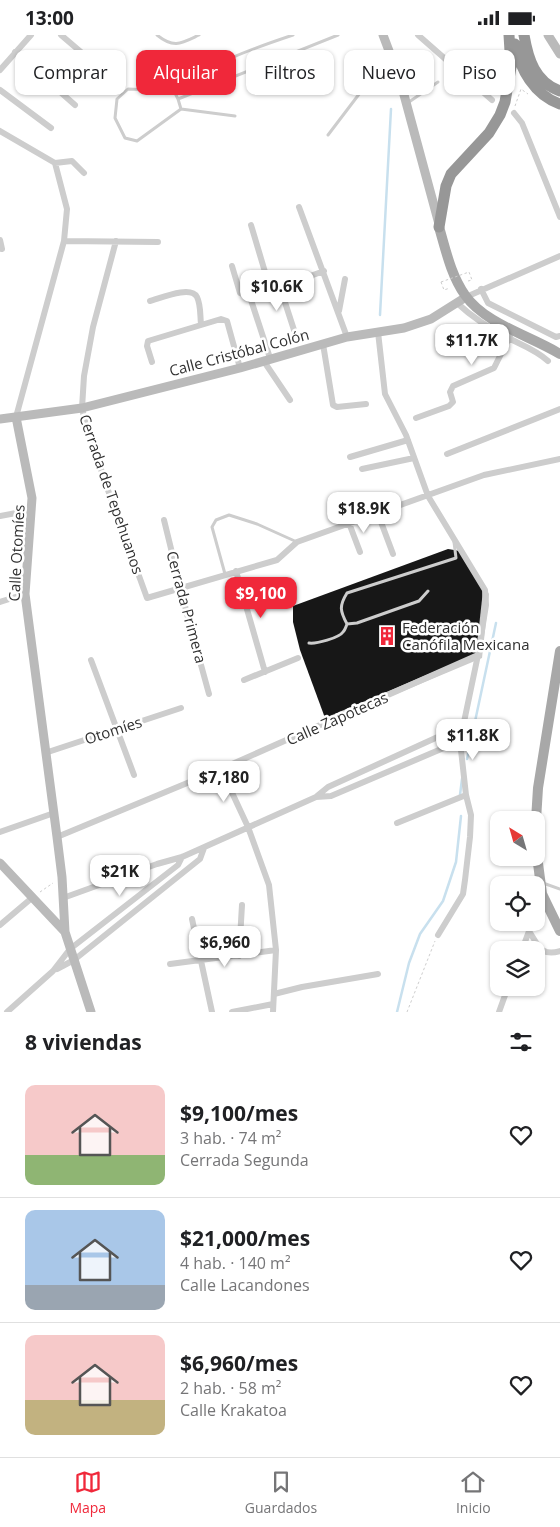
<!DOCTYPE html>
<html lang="es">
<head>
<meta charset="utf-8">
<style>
	:root { --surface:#fff; --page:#f6f6f6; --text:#202124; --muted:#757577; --line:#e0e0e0; --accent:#f0283a }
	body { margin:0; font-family:"Open Sans",sans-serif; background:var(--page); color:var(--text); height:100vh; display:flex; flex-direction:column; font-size:19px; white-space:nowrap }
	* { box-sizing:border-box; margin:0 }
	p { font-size:16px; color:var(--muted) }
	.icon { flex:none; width:28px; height:28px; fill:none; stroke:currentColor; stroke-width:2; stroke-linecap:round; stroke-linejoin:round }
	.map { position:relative; height:977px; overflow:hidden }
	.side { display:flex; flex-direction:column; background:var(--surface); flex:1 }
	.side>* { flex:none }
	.banner { position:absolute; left:15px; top:15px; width:530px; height:45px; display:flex; gap:10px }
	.needle { width:32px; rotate:323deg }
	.fabs { position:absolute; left:490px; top:776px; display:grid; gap:10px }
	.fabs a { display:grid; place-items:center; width:55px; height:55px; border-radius:10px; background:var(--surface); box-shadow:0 1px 4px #0004; font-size:25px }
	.price { position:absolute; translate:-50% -42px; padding:0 11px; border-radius:10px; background:#fff; color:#222; font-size:16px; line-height:32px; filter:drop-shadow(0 1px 2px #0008) }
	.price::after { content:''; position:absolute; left:50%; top:30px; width:15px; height:11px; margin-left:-8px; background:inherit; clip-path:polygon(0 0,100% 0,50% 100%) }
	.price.active { background:var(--accent); color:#fff }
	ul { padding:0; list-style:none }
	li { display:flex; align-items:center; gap:15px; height:125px; padding:0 25px }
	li+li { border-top:1px solid var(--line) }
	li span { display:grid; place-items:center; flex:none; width:140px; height:100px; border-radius:10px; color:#555 }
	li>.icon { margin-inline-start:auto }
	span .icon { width:60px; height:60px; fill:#fffc; stroke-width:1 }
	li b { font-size:21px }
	h2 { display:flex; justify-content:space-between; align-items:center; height:60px; padding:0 25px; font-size:21px }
	.chip { padding:0 18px; border-radius:10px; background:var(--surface); box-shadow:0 1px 4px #0004; font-size:18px; line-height:45px }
	.chip.active { background:var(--accent); color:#fff }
	.status { display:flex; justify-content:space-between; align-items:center; height:35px; padding:0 25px; background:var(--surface); direction:ltr }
	.status svg { height:14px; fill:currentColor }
	.menu { display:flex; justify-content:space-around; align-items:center; height:70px; border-top:1px solid var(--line); background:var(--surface); font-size:14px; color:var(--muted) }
	.menu a { display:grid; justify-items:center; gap:2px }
	.menu .active { color:var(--accent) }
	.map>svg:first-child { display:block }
	.shadow { fill:#0003 }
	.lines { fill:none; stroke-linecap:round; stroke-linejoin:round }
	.stream { stroke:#c8e0ee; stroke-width:2.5 }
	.building { fill:#171717 }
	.path { stroke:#cdcdcd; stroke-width:1; stroke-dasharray:2.5 2.5; stroke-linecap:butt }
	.lane { stroke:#cdcdcd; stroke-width:3 }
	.street { stroke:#cdcdcd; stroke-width:6 }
	.secondary { stroke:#bababa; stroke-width:9 }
	.primary { stroke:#a8a8a8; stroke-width:10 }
	.highway { stroke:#979797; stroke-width:11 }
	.path-bridge { stroke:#cdcdcd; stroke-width:1; stroke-dasharray:2.5 2.5; stroke-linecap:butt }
	.labels { text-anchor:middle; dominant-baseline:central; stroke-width:5; stroke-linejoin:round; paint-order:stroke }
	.street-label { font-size:15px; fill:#303030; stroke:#fff }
	.poi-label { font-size:15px; fill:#303030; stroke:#fff; text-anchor:start }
</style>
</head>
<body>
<div class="status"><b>13:00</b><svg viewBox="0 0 49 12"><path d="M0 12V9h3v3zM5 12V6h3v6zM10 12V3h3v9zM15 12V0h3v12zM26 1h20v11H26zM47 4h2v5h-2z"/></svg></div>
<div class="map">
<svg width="560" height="977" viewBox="0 0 560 977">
	<rect width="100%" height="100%" fill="#fff"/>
	<path class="shadow" d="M466,520L489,559L482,623L332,686L326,682Z"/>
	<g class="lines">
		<path class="stream" d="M380,280L391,74
			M467,724L496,588
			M460,760L462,744
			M397,977L409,928L420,899L443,866L456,827L461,781"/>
	</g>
	<path class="building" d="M448,514L460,516L483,555L476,619L325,683L300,615L293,587V571Z"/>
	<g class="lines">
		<path class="path" d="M515,71L521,54L528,59
			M468,246L472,245L469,237
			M441,247L444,255L450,253
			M40,857L53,848
			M407,977L435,906"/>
		<path class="lane" d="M157,0C174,14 182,8 199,0
			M174,56L178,64L338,0
			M178,64L181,74L137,106L125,103L115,83L117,64L128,54L174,56C209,29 251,14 293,0
			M409,67L438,47
			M181,74L235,81
			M328,100L388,21
			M225,539L212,492L216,485L229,480L257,489L297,507
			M428,556L419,566L357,588L347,589C340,576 339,571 347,558L456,523L454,507
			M309,608C316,609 339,603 343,597C345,595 346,592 347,589
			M543,848L560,854"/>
		<path class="street" d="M61,0L109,41
			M418,0L492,65
			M15,17L75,70
			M0,35L31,0
			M0,55L51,93
			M514,78L522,88L560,182
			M0,96L55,128L67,174L64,206L16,382
			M55,128L72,126L84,138
			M299,172L347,302
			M251,190L268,247L272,252H280L324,236
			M0,205L2,214
			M64,206L158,207
			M116,206L93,292L84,341L82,373L86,390L109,458L147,563L277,525L297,507L484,440L560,424
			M232,231L240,258L250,262L270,323
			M280,252L294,295
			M481,254L488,268L556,302L560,301
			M466,262L560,221
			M150,266C161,263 191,250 197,262C201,270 200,281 201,289
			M457,268C472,282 489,293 508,303C522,310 536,315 548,326
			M339,276L345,244
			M378,297L385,359L406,400L428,461L485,555L486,570L478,620L460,706L466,760L471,780L470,802L465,845L463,859L438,900
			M323,309L333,370L337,372L366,369
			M263,325L290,365
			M152,327L147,311L148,306L221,284L227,286L240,333
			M416,383L449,371L453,367L450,357L453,351L494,333L513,295
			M447,419L560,374
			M350,422L408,405
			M362,434L414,423
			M378,479L393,519
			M0,481L32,475
			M164,485L187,579L209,659
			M349,488L360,517
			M236,536L265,637
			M0,567L25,559
			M91,625L134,740
			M244,645L298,623
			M45,718L181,673
			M221,734L248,792L269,850L276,915L273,977
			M317,761L328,752L464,690
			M397,788L466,760
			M0,797L54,778
			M57,802L221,734L478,620
			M63,863L157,829L182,822L316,762L331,761L460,706
			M536,876L542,859
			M192,884L212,977
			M0,890L33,862
			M529,896C538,910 541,922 560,916
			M522,915L532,888
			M239,921L242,870
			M170,929L276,915
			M57,934L74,925L200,824L204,813
			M274,959L302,952L378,939
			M7,977L53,936L70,914L178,830L182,822
			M232,977L273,969
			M499,977L508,952"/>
		<path class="secondary" d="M383,0L400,45L439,189
			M548,0L560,19
			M16,382L32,463L25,559L57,802L62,842L65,897L91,977
			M0,384L82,373L240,333L347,302L404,293L431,284L466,262
			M0,828L65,897"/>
		<path class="primary" d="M439,192C446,216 451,240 465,260C485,289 531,301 560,319
			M536,785L538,753L560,616
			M536,813L542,859L560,896"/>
		<path class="highway" d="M524,0C528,24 535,47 560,56
			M515,9C520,34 534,60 560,69
			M439,192L446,151L451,139L489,98L500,80L505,67L511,32L509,0"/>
		<path class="path-bridge" d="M441,247L469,237"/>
	</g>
	<defs>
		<g id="building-bare" transform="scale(1.5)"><path d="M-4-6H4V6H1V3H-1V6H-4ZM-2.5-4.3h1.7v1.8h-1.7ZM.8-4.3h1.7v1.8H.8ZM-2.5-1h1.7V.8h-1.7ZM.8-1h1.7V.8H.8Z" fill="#f0283a" stroke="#fff" stroke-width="2.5" paint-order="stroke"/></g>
	</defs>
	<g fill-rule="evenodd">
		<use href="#building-bare" x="387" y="601"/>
	</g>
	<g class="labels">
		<g class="street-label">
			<text transform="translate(239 317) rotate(-15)">Calle Cristóbal Colón</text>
			<text transform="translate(112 459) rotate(71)">Cerrada de Tepehuanos</text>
			<text transform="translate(16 518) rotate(-87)">Calle Otomíes</text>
			<text transform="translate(187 572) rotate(75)">Cerrada Primera</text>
			<text transform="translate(337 683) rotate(-24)">Calle Zapotecas</text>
			<text transform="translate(113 695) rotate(-18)">Otomíes</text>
		</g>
		<g class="poi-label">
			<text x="402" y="592">Federación<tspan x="402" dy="17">Canófila Mexicana</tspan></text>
		</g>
	</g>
</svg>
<div class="fabs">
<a><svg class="needle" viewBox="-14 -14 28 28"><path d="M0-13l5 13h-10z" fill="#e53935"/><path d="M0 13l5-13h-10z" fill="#757577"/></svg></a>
<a><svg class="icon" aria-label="locate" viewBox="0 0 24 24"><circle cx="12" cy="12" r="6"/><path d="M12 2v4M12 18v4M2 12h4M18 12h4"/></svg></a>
<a><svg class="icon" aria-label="layers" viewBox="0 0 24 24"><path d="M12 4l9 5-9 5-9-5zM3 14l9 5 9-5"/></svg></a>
</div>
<b class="price" style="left:277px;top:277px">$10.6K</b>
<b class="price" style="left:472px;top:331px">$11.7K</b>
<b class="price" style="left:364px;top:499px">$18.9K</b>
<b class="price active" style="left:261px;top:584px">$9,100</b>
<b class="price" style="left:473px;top:726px">$11.8K</b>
<b class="price" style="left:224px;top:768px">$7,180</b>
<b class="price" style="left:120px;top:862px">$21K</b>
<b class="price" style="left:225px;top:933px">$6,960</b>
<div class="banner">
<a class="chip">Comprar</a>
<a class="chip active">Alquilar</a>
<a class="chip">Filtros</a>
<a class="chip">Nuevo</a>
<a class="chip">Piso</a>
</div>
</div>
<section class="side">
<h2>8 viviendas<svg class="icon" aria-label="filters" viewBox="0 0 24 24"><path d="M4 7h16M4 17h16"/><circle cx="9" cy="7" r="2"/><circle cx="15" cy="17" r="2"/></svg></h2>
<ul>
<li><span style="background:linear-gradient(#f6c9c9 70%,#8fb573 0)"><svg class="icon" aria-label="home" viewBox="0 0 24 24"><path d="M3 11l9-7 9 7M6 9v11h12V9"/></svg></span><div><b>$9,100/mes</b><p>3 hab. · 74 m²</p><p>Cerrada Segunda</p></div><svg class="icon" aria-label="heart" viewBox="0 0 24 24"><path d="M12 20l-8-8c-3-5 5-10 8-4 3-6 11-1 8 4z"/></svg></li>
<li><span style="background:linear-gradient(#a9c7e8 75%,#9aa5b1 0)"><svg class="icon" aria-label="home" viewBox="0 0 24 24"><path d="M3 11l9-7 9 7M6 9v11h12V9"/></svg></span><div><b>$21,000/mes</b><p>4 hab. · 140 m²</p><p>Calle Lacandones</p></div><svg class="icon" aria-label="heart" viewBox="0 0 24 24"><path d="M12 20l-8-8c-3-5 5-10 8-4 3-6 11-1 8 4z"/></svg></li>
<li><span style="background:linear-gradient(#f6c9c9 65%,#c2b280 0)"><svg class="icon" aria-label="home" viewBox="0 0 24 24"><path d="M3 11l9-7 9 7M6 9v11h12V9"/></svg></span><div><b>$6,960/mes</b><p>2 hab. · 58 m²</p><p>Calle Krakatoa</p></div><svg class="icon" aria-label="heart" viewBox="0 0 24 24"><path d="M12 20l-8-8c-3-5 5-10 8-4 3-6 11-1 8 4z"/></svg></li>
</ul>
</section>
<nav class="menu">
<a class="active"><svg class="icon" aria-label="map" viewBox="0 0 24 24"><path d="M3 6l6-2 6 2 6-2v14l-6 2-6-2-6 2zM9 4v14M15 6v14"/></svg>Mapa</a>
<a><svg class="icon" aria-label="saved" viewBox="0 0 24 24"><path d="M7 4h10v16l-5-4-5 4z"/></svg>Guardados</a>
<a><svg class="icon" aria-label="home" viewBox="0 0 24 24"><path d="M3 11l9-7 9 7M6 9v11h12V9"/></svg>Inicio</a>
</nav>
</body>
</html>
